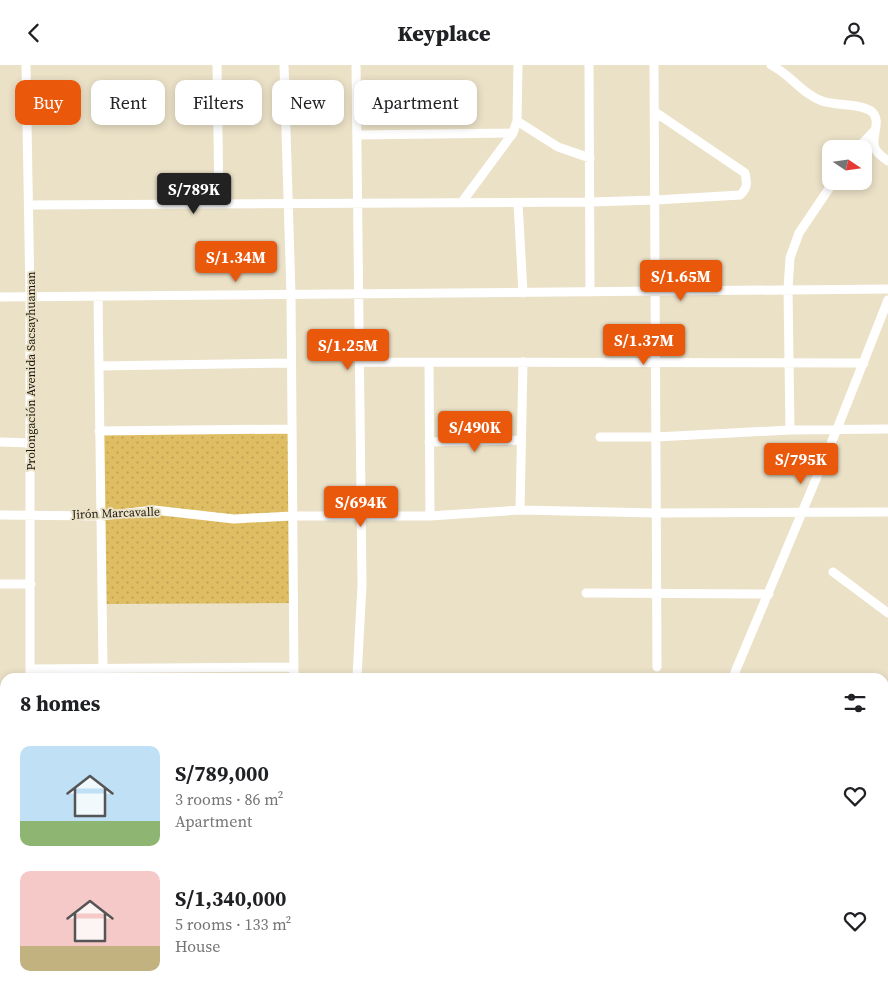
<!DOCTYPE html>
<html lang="en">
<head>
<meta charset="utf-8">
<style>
	:root { --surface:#fff; --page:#f6f6f6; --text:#202124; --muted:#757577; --accent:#ea580c }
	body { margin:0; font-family:"Source Serif 4",serif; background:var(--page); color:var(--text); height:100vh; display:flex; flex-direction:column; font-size:19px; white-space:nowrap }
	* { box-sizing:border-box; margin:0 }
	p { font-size:16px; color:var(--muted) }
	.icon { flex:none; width:28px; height:28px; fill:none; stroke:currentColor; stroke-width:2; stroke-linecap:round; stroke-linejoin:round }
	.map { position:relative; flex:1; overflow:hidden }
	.side { position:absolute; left:0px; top:608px; width:889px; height:321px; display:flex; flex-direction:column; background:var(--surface); border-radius:15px 15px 0 0; box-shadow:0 2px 8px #0003 }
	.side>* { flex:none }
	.top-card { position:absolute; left:15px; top:15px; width:500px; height:45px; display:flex; gap:10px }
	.needle { width:32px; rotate:103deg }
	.controls { position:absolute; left:822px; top:75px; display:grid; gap:10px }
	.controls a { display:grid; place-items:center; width:50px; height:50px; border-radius:10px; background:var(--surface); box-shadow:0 2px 8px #0003; font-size:25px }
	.price { position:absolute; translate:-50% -42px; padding:0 11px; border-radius:5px; background:var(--accent); color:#fff; font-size:16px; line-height:32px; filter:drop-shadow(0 1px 2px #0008) }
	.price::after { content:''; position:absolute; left:50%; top:30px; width:15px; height:11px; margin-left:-8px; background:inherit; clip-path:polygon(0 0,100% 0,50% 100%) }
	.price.current { background:#222; color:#fff }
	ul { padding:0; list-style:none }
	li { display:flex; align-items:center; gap:15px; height:125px; padding:0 20px }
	li span { display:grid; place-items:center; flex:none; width:140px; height:100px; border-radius:10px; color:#555 }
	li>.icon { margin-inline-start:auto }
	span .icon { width:60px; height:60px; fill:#fffc; stroke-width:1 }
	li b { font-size:21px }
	h2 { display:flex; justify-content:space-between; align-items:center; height:60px; padding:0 20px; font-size:21px }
	.chip { padding:0 18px; border-radius:10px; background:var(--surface); box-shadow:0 2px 8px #0003; font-size:18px; line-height:45px }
	.chip.current { background:var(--accent); color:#fff }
	header { display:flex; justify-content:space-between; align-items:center; height:65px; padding:0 20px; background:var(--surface); font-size:22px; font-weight:800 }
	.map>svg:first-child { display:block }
	.park { fill:url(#park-dots) }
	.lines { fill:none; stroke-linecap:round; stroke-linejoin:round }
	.lane { stroke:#fff; stroke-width:4.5 }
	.street { stroke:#fff; stroke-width:9 }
	.secondary { stroke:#cbc1a5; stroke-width:12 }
	.primary { stroke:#d6c182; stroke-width:14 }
	.labels { text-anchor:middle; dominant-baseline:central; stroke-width:4; stroke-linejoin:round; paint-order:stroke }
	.street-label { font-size:12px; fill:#18150b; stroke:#ebe1c7 }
</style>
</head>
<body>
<header><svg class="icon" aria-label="back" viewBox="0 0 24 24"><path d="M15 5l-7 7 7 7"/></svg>Keyplace<svg class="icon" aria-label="person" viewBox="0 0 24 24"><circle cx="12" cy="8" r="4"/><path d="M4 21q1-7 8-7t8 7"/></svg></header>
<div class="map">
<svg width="888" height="928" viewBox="0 0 888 928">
	<defs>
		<pattern id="park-dots" width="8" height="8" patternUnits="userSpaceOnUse" patternTransform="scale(1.25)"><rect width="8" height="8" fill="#debd63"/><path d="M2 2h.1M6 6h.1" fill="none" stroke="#bea255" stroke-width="1.8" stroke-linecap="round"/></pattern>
	</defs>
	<rect width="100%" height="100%" fill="#ebe1c7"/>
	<path class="park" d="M292,364L293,538L102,539L99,366Z
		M295,924H409L412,928H293Z"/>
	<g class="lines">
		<path class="lane" d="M884,864L888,859
			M0,888H5
			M0,917H5
			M840,928L843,924"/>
		<path class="street" d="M26,0L30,231V612
			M217,0L219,138
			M284,0L291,230L294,612
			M356,0L362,520L357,612
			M589,0L590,227
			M654,0L657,602
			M771,0C790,9 802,29 822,36C836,41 859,38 871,46C883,55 870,72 875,83C877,89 883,92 888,96
			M517,56L558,82L590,93
			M358,70L513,68
			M857,84L875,65
			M462,137L513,68L517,56L518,0
			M518,138L523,228
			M30,140L590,137L656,135L740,130C748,123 747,118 745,108L655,47
			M98,231L103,603
			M0,232L888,224
			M359,297L864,298
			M429,298L430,451
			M99,301L291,298
			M790,365L788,224L790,193L799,168L834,116
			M99,366L292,364
			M600,372H656L790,365L888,364
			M0,377L31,378
			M429,377L521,375
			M520,445L523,297
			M0,450L101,451L154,445L234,454L292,451H430L520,445L656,448L888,447
			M833,507L888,548
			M0,519H31
			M586,528L769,529
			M30,604L293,602
			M733,612L837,364L888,235
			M0,673H5
			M884,739L888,733"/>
		<path class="secondary" d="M0,874L5,877
			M13,924V928
			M775,924L779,927
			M26,928V924"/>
		<path class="primary" d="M0,907H5"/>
	</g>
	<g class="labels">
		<g class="street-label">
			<text transform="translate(31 306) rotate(-90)">Prolongación Avenida Sacsayhuaman</text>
			<text transform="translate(116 448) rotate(-2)">Jirón Marcavalle</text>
		</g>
	</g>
</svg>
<div class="controls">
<a><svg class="needle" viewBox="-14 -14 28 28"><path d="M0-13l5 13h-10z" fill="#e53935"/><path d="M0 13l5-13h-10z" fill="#757577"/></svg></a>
</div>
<b class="price current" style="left:194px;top:150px">S/789K</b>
<b class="price" style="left:236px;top:218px">S/1.34M</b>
<b class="price" style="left:681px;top:237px">S/1.65M</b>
<b class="price" style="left:644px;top:301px">S/1.37M</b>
<b class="price" style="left:348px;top:306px">S/1.25M</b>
<b class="price" style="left:475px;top:388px">S/490K</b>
<b class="price" style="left:801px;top:420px">S/795K</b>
<b class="price" style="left:361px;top:463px">S/694K</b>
<div class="top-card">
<a class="chip current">Buy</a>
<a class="chip">Rent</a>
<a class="chip">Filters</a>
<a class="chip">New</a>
<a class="chip">Apartment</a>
</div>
<section class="side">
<h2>8 homes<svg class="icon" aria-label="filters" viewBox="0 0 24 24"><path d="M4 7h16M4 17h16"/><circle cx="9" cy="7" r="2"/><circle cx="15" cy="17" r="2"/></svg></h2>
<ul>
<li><span style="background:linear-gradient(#bfe0f5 75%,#8fb573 0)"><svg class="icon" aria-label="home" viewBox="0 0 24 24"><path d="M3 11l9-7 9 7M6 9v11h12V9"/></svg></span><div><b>S/789,000</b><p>3 rooms · 86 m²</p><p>Apartment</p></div><svg class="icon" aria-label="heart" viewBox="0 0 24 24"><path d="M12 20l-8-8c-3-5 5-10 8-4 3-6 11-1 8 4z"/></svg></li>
<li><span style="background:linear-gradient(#f6c9c9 75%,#c2b280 0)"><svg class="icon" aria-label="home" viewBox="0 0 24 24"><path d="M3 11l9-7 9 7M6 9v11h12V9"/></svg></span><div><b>S/1,340,000</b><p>5 rooms · 133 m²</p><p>House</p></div><svg class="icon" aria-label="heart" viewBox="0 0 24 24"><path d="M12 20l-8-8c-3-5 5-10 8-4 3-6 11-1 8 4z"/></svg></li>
</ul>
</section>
</div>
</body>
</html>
